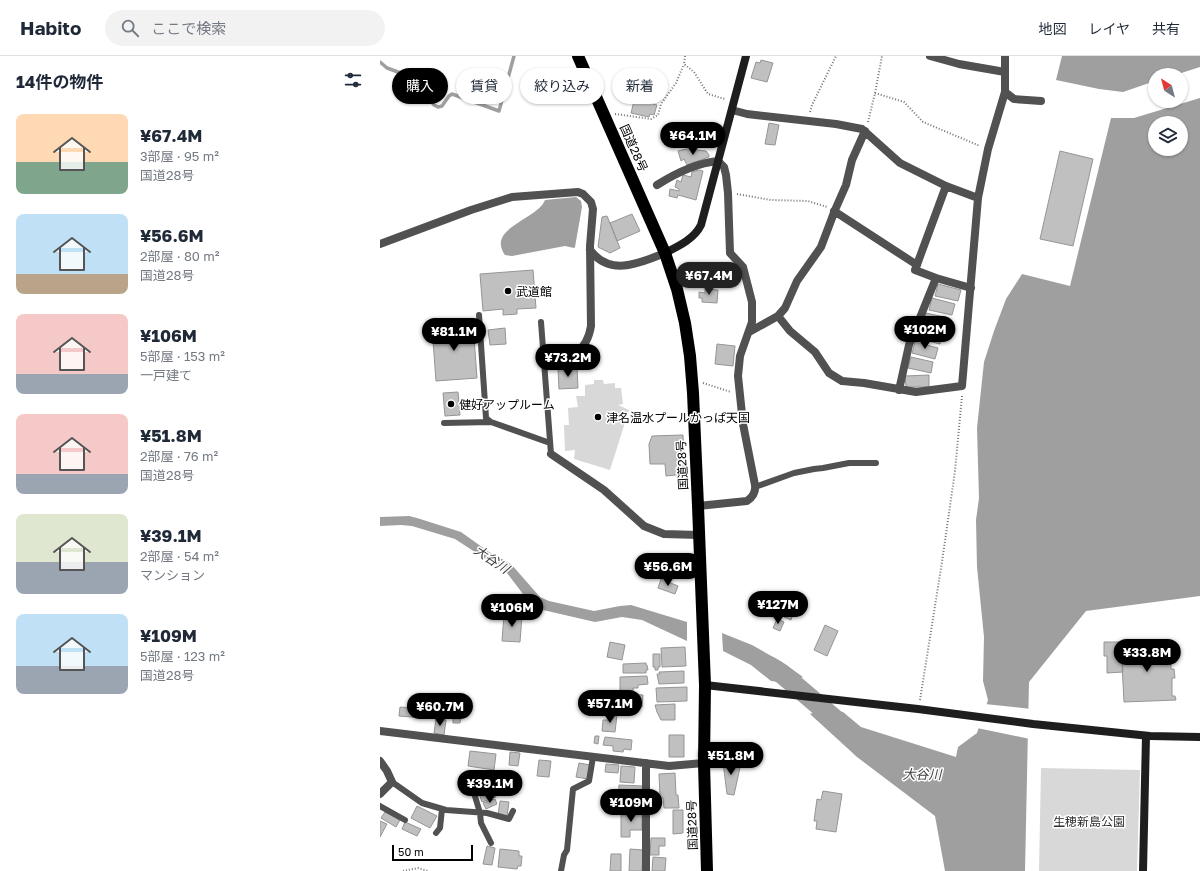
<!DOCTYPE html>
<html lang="ja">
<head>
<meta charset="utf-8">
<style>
	:root { --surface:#fff; --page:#f2f2f3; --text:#1f2937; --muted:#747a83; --line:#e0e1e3; --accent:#000 }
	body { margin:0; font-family:"Golos Text","Noto Sans JP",sans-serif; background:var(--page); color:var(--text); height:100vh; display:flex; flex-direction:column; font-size:15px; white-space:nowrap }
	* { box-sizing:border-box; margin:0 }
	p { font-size:13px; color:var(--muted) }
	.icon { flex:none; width:22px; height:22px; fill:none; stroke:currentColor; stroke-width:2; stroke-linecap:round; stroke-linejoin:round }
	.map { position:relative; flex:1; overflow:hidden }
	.details { display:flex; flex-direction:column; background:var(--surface); width:380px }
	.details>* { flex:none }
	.hud { position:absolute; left:12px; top:12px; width:380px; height:36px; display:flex; gap:8px }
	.needle { width:26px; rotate:324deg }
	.fabs { position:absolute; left:768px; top:12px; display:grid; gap:8px }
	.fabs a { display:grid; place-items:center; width:40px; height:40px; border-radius:50%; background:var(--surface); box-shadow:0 1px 3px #0004; font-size:20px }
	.scale { position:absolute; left:12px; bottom:10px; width:81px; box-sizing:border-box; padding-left:4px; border:2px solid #000; border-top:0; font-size:11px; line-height:14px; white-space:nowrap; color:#000; -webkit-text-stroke:3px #fff; paint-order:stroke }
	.price { position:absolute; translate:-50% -34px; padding:0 9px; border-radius:14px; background:var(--accent); color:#fff; font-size:13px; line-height:26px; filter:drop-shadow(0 1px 2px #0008) }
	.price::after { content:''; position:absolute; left:50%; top:24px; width:12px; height:9px; margin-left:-6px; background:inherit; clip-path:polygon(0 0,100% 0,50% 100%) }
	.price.selected { background:#222; color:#fff }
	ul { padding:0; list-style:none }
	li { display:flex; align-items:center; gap:12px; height:100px; padding:0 16px }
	li span { display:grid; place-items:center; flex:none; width:112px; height:80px; border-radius:8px; color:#555 }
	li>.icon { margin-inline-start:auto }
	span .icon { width:48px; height:48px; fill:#fffc; stroke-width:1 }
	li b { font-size:17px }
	h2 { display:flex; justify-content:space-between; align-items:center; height:48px; padding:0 16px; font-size:17px }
	.pill { padding:0 14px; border-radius:18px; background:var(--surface); box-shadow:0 1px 3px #0004; font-size:14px; line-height:36px }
	.pill.selected { background:var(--accent); color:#fff }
	header { display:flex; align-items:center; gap:24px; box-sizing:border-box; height:56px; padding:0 20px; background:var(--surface); border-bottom:1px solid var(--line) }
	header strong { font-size:19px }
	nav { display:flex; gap:22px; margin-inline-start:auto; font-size:14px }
	.search { width:280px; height:36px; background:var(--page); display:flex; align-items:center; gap:10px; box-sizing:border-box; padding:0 14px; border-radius:22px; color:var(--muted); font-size:15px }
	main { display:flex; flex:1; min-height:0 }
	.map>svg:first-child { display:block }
	.green { fill:#d8d8d8 }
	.water { fill:#9f9f9f; fill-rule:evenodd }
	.pier { fill:#fff }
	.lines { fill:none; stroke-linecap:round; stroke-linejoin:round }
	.stream { stroke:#9f9f9f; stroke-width:3.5 }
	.river { stroke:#9f9f9f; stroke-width:20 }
	.building { fill:#c0c0c0; stroke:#959595 }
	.path { stroke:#737373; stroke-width:2; stroke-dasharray:1 2; stroke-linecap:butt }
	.lane { stroke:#515151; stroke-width:6 }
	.street { stroke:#515151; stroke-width:8 }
	.secondary { stroke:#1e1e1e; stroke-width:8 }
	.highway { stroke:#000; stroke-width:12 }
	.poi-dot { fill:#000; stroke:#fff; stroke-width:1.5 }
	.labels { text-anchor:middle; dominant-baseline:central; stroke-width:3; stroke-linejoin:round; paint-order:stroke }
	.street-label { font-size:12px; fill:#000; stroke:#fff }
	.poi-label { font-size:12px; fill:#000; stroke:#fff; text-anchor:start }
	.park-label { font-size:12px; fill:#2f2f2f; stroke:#fff }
	.water-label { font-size:13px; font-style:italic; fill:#404040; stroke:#fff }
</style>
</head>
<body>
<header>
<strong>Habito</strong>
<div class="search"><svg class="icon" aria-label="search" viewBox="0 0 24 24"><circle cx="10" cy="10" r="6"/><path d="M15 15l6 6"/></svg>ここで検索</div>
<nav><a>地図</a><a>レイヤ</a><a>共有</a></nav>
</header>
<main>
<section class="details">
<h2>14件の物件<svg class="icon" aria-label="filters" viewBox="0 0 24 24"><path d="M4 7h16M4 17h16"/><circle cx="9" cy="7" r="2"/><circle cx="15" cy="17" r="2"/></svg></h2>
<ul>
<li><span style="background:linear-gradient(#ffd9b3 60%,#7fa58c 0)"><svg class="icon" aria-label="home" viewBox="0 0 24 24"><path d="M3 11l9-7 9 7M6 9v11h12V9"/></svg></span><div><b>¥67.4M</b><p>3部屋 · 95 m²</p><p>国道28号</p></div></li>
<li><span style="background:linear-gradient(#bfe0f5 75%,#b9a48a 0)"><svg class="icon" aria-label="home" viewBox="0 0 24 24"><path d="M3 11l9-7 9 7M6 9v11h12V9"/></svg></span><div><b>¥56.6M</b><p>2部屋 · 80 m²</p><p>国道28号</p></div></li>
<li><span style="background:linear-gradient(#f6c9c9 75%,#9aa5b1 0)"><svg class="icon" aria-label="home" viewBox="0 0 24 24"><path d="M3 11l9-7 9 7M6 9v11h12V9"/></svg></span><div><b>¥106M</b><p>5部屋 · 153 m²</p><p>一戸建て</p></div></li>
<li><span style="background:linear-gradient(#f6c9c9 75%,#9aa5b1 0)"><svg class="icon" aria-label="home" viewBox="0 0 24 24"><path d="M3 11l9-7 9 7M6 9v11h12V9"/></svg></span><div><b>¥51.8M</b><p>2部屋 · 76 m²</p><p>国道28号</p></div></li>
<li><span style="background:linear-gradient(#dfe7d0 60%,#9aa5b1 0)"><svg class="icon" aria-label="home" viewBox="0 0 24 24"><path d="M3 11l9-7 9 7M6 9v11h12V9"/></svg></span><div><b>¥39.1M</b><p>2部屋 · 54 m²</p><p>マンション</p></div></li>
<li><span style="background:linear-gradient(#bfe0f5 65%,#9aa5b1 0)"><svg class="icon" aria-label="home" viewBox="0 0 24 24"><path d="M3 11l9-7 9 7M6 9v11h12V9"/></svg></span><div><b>¥109M</b><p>5部屋 · 123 m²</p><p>国道28号</p></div></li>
</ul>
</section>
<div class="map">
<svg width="820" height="815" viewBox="0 0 820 815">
	<rect width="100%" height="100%" fill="#fff"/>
	<path class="green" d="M214,324H223L224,328L235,327V332H241L243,348L238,349L249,354L230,414L194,403L195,394L185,395L184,369H189L188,352L198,351L196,340H205V329L214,328Z
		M661,712L760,714L757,815H659Z"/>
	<path class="water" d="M682,0H820V11L795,19H775V25L743,36L719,33L676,24Z
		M820,42V540L706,555L649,626L645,815H565L555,760L477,701L430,658L444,653L463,656L481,671L576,701L578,691L597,677L608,644L603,625L604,581L597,511L596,464L599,442L597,372L604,306L614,275L626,243L642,218L690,230L731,62H754ZM775,67H801V93H775Z
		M196,141L201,145L202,151L195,191L194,192L185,190L132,200L125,199C106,172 157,164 165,144Z
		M29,460L37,462L81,476L109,496L131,508L160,541L169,545L214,555L240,550L251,549L307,566V585L262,564L242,561L215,566L163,554L146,542L127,517L75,483L32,470L21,469L0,470V461Z
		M342,577L372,589L402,606L423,621L407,627L391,625L371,609L343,595Z"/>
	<path class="pier" d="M605,648L651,653L650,683L597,672Z"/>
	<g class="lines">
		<path class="stream" d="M0,6L7,12L29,20L34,27L42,33L54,49L58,51L62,50L69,40L72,38L119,55L134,0"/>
		<path class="river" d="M389,610L402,618L463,670"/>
	</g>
	<path class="building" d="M381,4L393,7L387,26L371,22L376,6L380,7Z
		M257,33L276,38L273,48L277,49L274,59L270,58L269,61L251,57Z
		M389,67L399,69L395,89L385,88Z
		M306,93L326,95L329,99V101L307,109L304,103L301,105L298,95Z
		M680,95L713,103L693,190L660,183Z
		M319,114L323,115L316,144L298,139L297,142L289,140L290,133L299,135V133L295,131L297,124L301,126L303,119L311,121L312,116Z
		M252,158L260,175L237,185L230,167Z
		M227,160L240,192L230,197L218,191L222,161Z
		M153,214L156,252L137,253V258L123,259V253L103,255L100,218Z
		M558,228L581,234L578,245L555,240Z
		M325,233L338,234L337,247L322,246V242H319V236L325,237Z
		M552,242L575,248L572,259L549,254Z
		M546,257L569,262L566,274L543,268Z
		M93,268L97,322L56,325L52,271Z
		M540,271L563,277L560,288L537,282Z
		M125,272L126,288L110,289L108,274Z
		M535,286L558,292L555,303L532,297Z
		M337,288L355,290L353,310L335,308Z
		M531,301L553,306L551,317L528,312Z
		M197,312L198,332L179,333L178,313Z
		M549,319V331H526L525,320Z
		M78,336L80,359L65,360L63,337Z
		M303,379L305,418L286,420L285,408H270L269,388L272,380Z
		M281,523L298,530L295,538L278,532Z
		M409,544L417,546L411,564L404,561Z
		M124,559L142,560L140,586L122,585Z
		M397,563L404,566L400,575L393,572Z
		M445,569L458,575L447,600L434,594Z
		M230,586L245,589L242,604L227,601Z
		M724,586H741L743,616L727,617V600H724Z
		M790,587L791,613H794L795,622H792V640H795L796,644L744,646L741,589Z
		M305,591L306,610L282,611L281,592Z
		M273,598H280V611H278V614H275V611H273Z
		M266,607V609H267L268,614H266V617H243V608Z
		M304,615V627L279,628L277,618H280L279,616Z
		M267,620L268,628L258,629V632H253V636H240V621Z
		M307,631V645L277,646L276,632Z
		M249,638L263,639L262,651L249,650Z
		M295,648V664H281L277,656L275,649Z
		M20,651L45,653L44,662L19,660Z
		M73,658L81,659L80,667H73Z
		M229,658L237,659L235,676L222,675L223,664H229Z
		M56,663L66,664L64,679L54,677Z
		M289,679H304V701H289Z
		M215,680H219L218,688L214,687Z
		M225,681L252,684L251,694L244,693L243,696L233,695V690L223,689Z
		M359,690H371V705H359Z
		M90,695L116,698L114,714L88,710Z
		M130,696L140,697L138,710L129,709Z
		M159,704L171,705L169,721L157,720Z
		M343,706L361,707L354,739L347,738Z
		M199,707L210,709L208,723L196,721Z
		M226,708L239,709L238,717L225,716Z
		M241,710L255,711L254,727L240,726Z
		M295,717L296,739H298L299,752H284L283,742H280L279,718Z
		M110,725L116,741L102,746L96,729Z
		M239,729L263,730L262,750H249L248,754H238Z
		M443,735L462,738L456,776L436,773L437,765H434L437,743L441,744Z
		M115,743L117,748L106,753L103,747Z
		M120,745L129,746L127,760L118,759Z
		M37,750L57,760L50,772L31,762Z
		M293,754H303V777L293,778Z
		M5,756L20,764L16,771L1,762Z
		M249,756L262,757V774H250V781H241V759H249Z
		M0,765L7,768L0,781Z
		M25,766L41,773L37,780L22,773Z
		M271,782H285V790H279V799H270Z
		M107,790L115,792L112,809L103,808Z
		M120,793L139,795V800H142L141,810H138L137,813L118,811Z
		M250,793L263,794L262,815H249Z
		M231,798H241V815H230Z
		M273,801L286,802L285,815H272Z"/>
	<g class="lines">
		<path class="path" d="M305,0L304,8L314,16L328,38L345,43
			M495,37L524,46L543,66L600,90
			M430,56L432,49L456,0
			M235,58L271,63L278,59L281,48L296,27L304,8
			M488,66L495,37L502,0
			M357,138L391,144L428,145L447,151
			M323,327L351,336
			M540,644L562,506L575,415L582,340
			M23,815L38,812L48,815"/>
		<path class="lane" d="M99,259L106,362L111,366L170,387
			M161,266L171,398
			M64,367L111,366
			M375,431L414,417L434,413L443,412L469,407H496
			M12,726L42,747L66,754L107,757L129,763L133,755
			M94,737L100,757L101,767L111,787
			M0,750L25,764
			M56,777L60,772L62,753
			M181,815L184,799L187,794L193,733L209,725L213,701"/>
		<path class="street" d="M550,0L579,8L625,16
			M625,0V36L634,43L661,45
			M352,54L367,58L456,68L482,73L520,107L566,130L598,142
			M277,129C296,117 316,107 338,105L344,111L346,119L348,137L350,197L363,211L372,246V266L360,300L358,320L363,368L375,429C376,436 373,441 367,445L318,450
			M566,130L535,214L556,222L591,232
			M454,155L537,209
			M0,188L91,154L132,141L198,136L203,138L211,146L213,153L210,190L211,270C207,296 189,305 164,308
			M210,194C230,221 260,207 285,197
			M398,260L410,275L435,296L449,317L462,325L484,327L536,336L582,330L598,142L608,93L625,36
			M369,276L398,260L405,252L417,225L441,191L455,154L466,129L472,104L485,75
			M519,334L529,289L556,222
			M171,398L224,434L264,470L284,478L319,479
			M0,675L289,710L324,707
			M0,705L7,715L12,726L0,738
			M266,815V707"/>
		<path class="secondary" d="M285,197C299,190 314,183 321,169L366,0
			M325,629L538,653L653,668L770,680L820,681
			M763,815L766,680"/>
		<path class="highway" d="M198,0L285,197L297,233L305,267L310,300L313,337L318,450L325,629L324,707L327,815"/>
	</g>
	<g class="poi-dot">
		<circle cx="128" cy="235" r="4"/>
		<circle cx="71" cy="348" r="4"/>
		<circle cx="218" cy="361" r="4"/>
	</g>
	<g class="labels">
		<g class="street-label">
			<text transform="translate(254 92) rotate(66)">国道28号</text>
			<text transform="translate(302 409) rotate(-93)">国道28号</text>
			<text transform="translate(312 769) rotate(-92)">国道28号</text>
		</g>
		<g class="poi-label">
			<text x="136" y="235">武道館</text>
			<text x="79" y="348">健好アップルーム</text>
			<text x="226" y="361">津名温水プールかっぱ天国</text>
		</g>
		<g class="park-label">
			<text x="709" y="765">生穂新島公園</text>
		</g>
		<g class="water-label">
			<text transform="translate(112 503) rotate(34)">大谷川</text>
			<text x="542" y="718">大谷川</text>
		</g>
	</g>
</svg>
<div class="fabs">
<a><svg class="needle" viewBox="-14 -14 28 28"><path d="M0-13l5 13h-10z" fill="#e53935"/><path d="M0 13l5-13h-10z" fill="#747a83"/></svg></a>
<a><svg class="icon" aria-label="layers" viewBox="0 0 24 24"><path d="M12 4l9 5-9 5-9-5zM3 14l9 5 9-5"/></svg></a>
</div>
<div class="scale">50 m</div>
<b class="price" style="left:313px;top:100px">¥64.1M</b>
<b class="price selected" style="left:329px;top:240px">¥67.4M</b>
<b class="price" style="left:545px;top:294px">¥102M</b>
<b class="price" style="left:74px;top:296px">¥81.1M</b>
<b class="price" style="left:188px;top:322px">¥73.2M</b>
<b class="price" style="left:288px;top:531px">¥56.6M</b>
<b class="price" style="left:398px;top:569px">¥127M</b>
<b class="price" style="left:132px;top:572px">¥106M</b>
<b class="price" style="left:767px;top:617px">¥33.8M</b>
<b class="price" style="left:230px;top:668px">¥57.1M</b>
<b class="price" style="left:60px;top:671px">¥60.7M</b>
<b class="price" style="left:351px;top:720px">¥51.8M</b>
<b class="price" style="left:110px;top:748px">¥39.1M</b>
<b class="price" style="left:251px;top:767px">¥109M</b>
<div class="hud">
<a class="pill selected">購入</a>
<a class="pill">賃貸</a>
<a class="pill">絞り込み</a>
<a class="pill">新着</a>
</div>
</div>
</main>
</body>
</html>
